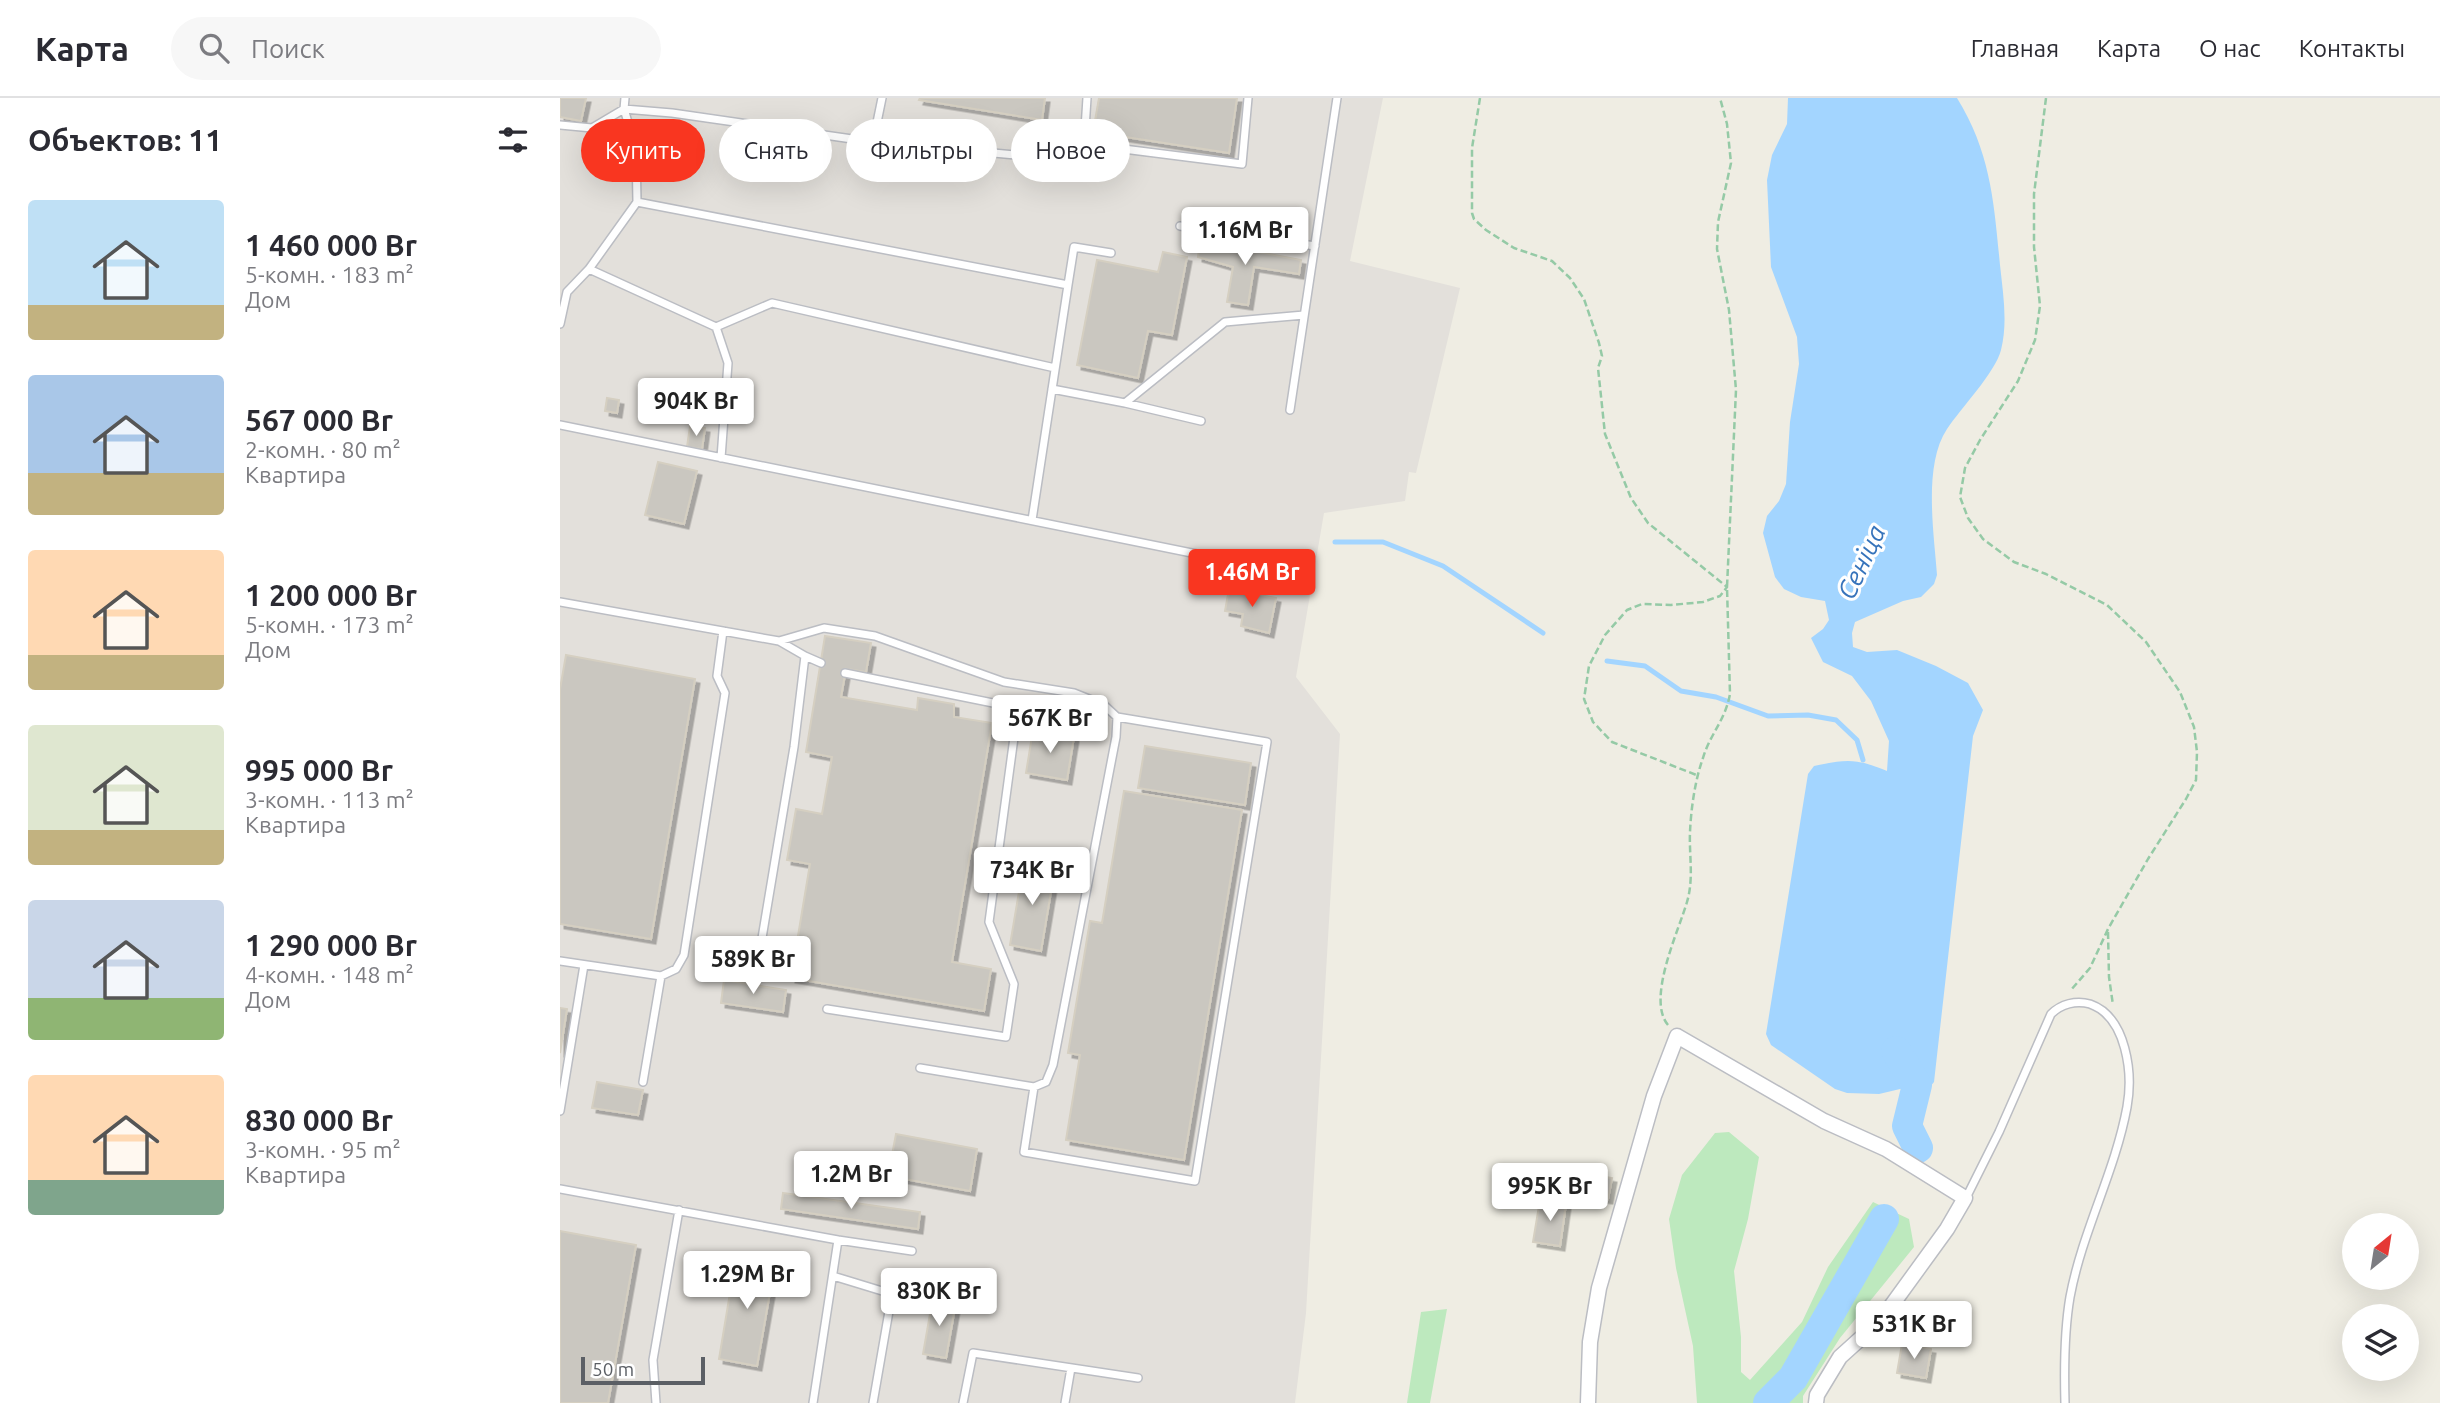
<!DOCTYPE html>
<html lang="ru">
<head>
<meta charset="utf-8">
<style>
	:root { --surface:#fff; --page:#f7f7f7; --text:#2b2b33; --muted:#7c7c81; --line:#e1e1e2; --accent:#f93620 }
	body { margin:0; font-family:Ubuntu,sans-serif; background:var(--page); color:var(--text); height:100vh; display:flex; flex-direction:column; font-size:26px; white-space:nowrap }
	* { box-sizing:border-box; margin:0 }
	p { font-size:23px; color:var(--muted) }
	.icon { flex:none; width:38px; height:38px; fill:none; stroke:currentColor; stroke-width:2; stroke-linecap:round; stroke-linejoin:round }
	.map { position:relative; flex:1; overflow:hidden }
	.panel { display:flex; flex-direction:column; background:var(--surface); width:560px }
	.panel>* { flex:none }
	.banner { position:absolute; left:21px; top:21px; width:665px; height:63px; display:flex; gap:14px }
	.needle { width:46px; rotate:30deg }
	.fabs { position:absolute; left:1782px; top:1115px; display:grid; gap:14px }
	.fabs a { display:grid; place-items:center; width:77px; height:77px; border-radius:50%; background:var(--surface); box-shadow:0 7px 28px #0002; font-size:35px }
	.scale { position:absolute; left:21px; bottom:18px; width:124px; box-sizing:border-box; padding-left:7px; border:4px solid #5b5f65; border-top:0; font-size:19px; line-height:24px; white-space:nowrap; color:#5b5f65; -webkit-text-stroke:5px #fff; paint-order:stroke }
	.price { position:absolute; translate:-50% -60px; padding:0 16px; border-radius:7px; background:#fff; color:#222; font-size:23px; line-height:46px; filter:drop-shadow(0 2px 4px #0008) }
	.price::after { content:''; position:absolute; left:50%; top:42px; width:21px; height:16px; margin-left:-10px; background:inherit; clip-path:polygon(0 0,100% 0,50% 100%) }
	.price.selected { background:var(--accent); color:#fff }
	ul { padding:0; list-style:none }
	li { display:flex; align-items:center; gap:21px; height:175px; padding:0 28px }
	li span { display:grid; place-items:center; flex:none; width:196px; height:140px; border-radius:7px; color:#555 }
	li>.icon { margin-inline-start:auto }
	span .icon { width:84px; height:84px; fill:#fffc; stroke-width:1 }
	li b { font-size:30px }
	h2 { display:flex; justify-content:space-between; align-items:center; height:84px; padding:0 28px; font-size:30px }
	.pill { padding:0 24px; border-radius:32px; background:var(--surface); box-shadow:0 7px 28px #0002; font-size:24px; line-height:63px }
	.pill.selected { background:var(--accent); color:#fff }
	header { display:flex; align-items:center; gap:42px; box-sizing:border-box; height:98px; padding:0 35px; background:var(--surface); border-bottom:2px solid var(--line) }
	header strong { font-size:33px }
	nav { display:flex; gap:38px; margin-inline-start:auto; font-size:24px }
	.search { width:490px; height:63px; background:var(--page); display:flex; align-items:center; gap:18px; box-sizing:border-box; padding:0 24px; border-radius:38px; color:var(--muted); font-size:26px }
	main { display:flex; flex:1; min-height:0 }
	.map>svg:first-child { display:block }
	.industrial { fill:#e3e0db }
	.green { fill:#bde9be }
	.water { fill:#a3d5ff }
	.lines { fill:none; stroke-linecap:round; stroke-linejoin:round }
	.stream { stroke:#a3d5ff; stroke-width:5 }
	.river { stroke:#a3d5ff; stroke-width:30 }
	.building { fill:#cac7c0; stroke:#d5cfc1; stroke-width:2; filter:url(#shadow) }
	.service-casing { stroke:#bbbdc3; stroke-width:10 }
	.minor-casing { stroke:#bbbdc3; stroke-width:17 }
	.path { stroke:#95caa6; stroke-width:2.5; stroke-dasharray:7 3.5; stroke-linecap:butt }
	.service { stroke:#fff; stroke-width:7 }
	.minor { stroke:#fff; stroke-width:14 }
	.labels { text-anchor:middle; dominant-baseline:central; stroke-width:6; stroke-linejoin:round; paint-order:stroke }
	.water-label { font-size:26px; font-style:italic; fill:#3774bb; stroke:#fff }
</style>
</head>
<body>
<header>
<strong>Карта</strong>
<div class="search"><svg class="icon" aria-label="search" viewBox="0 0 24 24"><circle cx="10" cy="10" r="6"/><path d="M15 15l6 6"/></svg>Поиск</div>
<nav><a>Главная</a><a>Карта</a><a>О нас</a><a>Контакты</a></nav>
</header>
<main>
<section class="panel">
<h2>Объектов: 11<svg class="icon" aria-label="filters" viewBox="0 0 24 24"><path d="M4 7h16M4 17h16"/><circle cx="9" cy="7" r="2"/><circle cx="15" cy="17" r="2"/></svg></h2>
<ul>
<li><span style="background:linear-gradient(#bfe0f5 75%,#c2b280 0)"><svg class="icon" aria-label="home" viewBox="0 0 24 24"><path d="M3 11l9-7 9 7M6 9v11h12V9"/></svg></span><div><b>1 460 000 Br</b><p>5-комн. · 183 m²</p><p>Дом</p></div></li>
<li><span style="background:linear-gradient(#a9c7e8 70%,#c2b280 0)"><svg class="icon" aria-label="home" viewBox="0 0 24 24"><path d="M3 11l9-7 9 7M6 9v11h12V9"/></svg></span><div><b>567 000 Br</b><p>2-комн. · 80 m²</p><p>Квартира</p></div></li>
<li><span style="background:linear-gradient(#ffd9b3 75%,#c2b280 0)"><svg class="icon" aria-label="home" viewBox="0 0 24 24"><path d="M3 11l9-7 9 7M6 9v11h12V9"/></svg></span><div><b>1 200 000 Br</b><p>5-комн. · 173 m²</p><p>Дом</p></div></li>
<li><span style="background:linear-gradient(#dfe7d0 75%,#c2b280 0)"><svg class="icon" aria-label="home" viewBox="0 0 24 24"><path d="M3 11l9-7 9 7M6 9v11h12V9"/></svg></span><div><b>995 000 Br</b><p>3-комн. · 113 m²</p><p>Квартира</p></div></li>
<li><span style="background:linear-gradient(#c9d6e8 70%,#8fb573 0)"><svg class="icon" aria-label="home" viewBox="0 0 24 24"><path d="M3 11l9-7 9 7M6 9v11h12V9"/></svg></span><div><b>1 290 000 Br</b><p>4-комн. · 148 m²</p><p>Дом</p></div></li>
<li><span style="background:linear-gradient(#ffd9b3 75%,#7fa58c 0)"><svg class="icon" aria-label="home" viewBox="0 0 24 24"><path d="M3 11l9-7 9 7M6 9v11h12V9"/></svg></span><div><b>830 000 Br</b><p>3-комн. · 95 m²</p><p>Квартира</p></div></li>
</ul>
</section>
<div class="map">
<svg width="1880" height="1305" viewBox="0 0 1880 1305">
	<defs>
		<filter id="shadow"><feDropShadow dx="4.5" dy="4.5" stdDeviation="0" flood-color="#0004"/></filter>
	</defs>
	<rect width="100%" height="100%" fill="#efede3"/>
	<path class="industrial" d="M0,0H823L790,163L900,190L856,375L849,374L845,403L764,415L736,579L780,636L746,1215L735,1305H0Z"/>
	<path class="green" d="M1169,1034L1199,1059L1188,1121L1174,1173L1181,1239V1274L1190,1282L1242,1224L1268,1169L1313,1104L1349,1121L1354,1149L1280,1240L1243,1298V1305H1137L1133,1248L1116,1170L1109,1121L1122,1077L1155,1035Z
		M887,1211L870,1305H847L861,1214Z"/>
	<path class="water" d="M1228,0H1397C1431,55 1434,105 1440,167C1443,196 1448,224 1441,252C1435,275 1401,310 1387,331C1363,367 1374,435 1377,477L1374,486L1361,499L1343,503L1295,524L1292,535L1293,549L1307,554L1337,552L1376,568L1408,585L1423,612L1413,638L1374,984L1370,989L1357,987L1319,996L1287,995L1275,991L1211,947L1206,936L1248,676L1254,668C1287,661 1295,660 1327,673L1329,643L1311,603L1292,578L1263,564L1251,540L1263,531L1269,522L1265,503L1241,499L1224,491L1215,479L1203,435L1207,418L1219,403L1226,386L1230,324L1239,266L1237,239L1211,169L1207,82L1212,57L1227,26Z"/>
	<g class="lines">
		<path class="stream" d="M775,444H823L883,468L983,535
			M1047,563L1085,568L1121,593L1156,599L1208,618L1248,617L1276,622L1297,642L1303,662"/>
		<path class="river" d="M1336,953L1357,987L1347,1028L1358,1050
			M1208,1305L1233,1280L1324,1121"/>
	</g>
	<path class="building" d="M0,0H26L21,23L0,19Z
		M360,0H485L482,22L359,2Z
		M539,0H677L669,55L533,34Z
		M640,143L741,162L739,176L694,169L688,207L667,204L673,169L638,159Z
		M603,154L627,159L612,237L588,233L578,280L517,267L537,162L598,174Z
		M47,300L59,302L57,315L45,313Z
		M130,328L145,330L142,351L127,349Z
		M98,364L137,373L124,426L85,417Z
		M669,491L716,500L709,535L681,528L683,516L665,513Z
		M265,538L311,545L306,574L286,571L281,599L357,612L358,600L394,606V619L432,625L392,864L431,871L424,913L231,880L250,766L227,762L236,711L262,716L272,659L246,654Z
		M6,557L135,581L91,841L0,826V591Z
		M473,632L514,639L507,682L466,675Z
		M585,648L691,665L685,707L578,690Z
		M564,693L682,712L624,1062L506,1042L520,957L508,955L530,823L542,825Z
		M464,764L495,770L481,853L450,847Z
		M164,882L226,892L223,914L161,905Z
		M0,910L7,911L0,955Z
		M37,984L83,992L78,1017L32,1010Z
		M336,1036L417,1051L410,1093L328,1078Z
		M1034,1077L1052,1080L1048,1101L1030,1098Z
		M223,1095L360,1114L358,1131L221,1111Z
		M980,1102L1006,1106L1000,1148L973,1144Z
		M0,1133L76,1147L48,1305H0Z
		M176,1159L215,1166L197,1268L159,1261Z
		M373,1199L396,1204L386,1260L363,1256Z
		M1342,1246L1371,1251L1366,1280L1337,1275Z"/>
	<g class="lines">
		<g class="service-casing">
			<path id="service" d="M65,0L64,11L76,51L77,104L508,187L472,422
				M527,0L524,46L682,66L688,0
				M0,27L32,30L64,11L112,15L313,44L487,60
				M313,44L322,0
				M77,104L29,171L156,229
				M620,128L755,148
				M508,187L514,149L551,155
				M0,226L7,194L29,171
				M492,291L565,305L665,224L744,217
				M565,305L641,323
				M730,312L777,0
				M0,327L691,467
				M161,360L168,265L156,229L212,205L495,270
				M0,504L219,543L245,558L234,649L202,840
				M219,543L264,530L315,538L444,584L514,595L544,607L557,619L556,639L493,967L486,984L474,989L360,970
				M245,558L261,565
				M0,863L101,878L116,871L124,857L165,595L157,578L163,533
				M267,911L446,939L454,886L429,824L458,610L285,575
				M83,984L101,878
				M474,989L464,1054L635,1083L707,644L557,619
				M0,1013L24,867
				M0,1091L278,1142L253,1305
				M1406,1100L1439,1034L1491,916C1501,906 1516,902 1530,906C1567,919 1573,976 1567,1009C1555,1074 1522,1134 1510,1199C1504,1234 1504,1269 1505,1305
				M278,1142L352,1153
				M273,1178L332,1196L313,1305
				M96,1305L93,1262L119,1112
				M403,1305L413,1255L578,1280
				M505,1305L511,1270"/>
		</g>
		<g class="minor-casing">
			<path id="minor" d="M1028,1305L1030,1244L1039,1190L1094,998L1117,938L1264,1023L1326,1051L1405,1100L1387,1131L1321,1222L1280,1259L1257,1297L1256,1305"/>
		</g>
		<path class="path" d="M920,0L912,50V115L914,121L926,132L954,150L992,163L1010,180L1024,201L1039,245L1042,258L1038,270L1045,336L1071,400L1088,425L1167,489L1160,498L1143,504L1111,507L1082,506L1067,512L1045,537L1029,568L1024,601L1033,624L1052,644L1139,678
			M1486,0L1474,96V149L1480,208L1475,242L1458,283L1420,342L1405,370L1400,399L1408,420L1423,441L1454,464L1486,476L1547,507L1586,544L1620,594L1634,629L1637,654L1636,682L1626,701L1588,761L1548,831L1530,870L1511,892
			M1548,834L1549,879L1553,907
			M1108,927C1086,901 1119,832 1127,804C1134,780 1129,758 1130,734C1131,711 1135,682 1143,660C1150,636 1165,623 1170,596L1167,489L1176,292L1169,212L1157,151L1158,124L1171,65L1167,26L1160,0"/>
		<use href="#service" class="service"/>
		<use href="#minor" class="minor"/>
	</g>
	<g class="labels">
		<g class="water-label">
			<text transform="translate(1301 464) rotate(-65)">Сеніца</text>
		</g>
	</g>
</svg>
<div class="fabs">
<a><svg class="needle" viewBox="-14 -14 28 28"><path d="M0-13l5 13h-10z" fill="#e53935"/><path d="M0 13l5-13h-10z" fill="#7c7c81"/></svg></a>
<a><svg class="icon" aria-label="layers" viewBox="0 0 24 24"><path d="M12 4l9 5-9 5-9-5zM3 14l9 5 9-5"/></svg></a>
</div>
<div class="scale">50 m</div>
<b class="price" style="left:685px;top:169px">1.16M Br</b>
<b class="price" style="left:136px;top:340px">904K Br</b>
<b class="price selected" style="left:692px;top:511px">1.46M Br</b>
<b class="price" style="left:490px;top:657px">567K Br</b>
<b class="price" style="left:472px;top:809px">734K Br</b>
<b class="price" style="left:193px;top:898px">589K Br</b>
<b class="price" style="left:291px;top:1113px">1.2M Br</b>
<b class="price" style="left:990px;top:1125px">995K Br</b>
<b class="price" style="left:187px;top:1213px">1.29M Br</b>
<b class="price" style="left:379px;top:1230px">830K Br</b>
<b class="price" style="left:1354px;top:1263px">531K Br</b>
<div class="banner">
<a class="pill selected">Купить</a>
<a class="pill">Снять</a>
<a class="pill">Фильтры</a>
<a class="pill">Новое</a>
</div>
</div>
</main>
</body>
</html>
